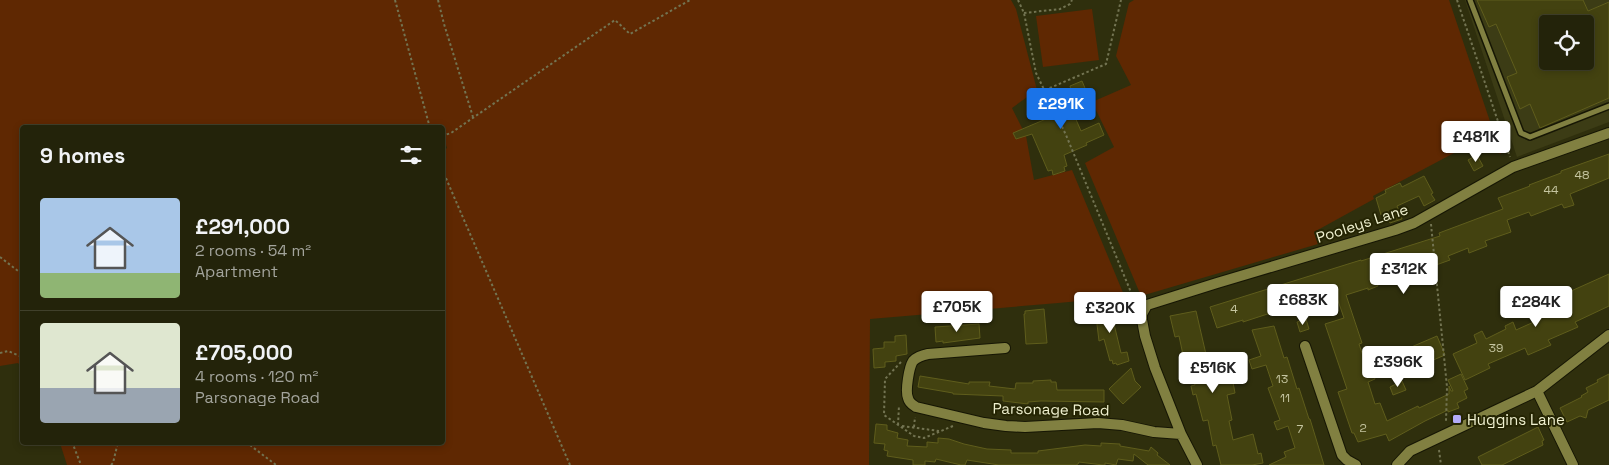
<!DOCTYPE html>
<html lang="en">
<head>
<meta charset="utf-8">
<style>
	:root { --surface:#23230a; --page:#2f2f18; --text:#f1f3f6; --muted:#a3a49c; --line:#40402b; --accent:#1a73e8 }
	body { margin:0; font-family:"Space Grotesk",sans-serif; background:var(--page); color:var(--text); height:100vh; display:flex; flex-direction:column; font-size:19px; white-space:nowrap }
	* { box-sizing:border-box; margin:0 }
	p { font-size:16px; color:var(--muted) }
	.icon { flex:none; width:28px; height:28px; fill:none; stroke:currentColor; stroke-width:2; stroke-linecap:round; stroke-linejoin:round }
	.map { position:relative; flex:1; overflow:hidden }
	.side { position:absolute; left:20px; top:125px; width:425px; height:320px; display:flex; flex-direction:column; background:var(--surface); border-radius:5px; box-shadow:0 2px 8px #0003,0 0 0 1px var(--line) }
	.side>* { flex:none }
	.controls { position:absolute; left:1539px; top:15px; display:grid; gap:10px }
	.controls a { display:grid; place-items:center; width:55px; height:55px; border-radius:5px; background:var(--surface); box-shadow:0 2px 8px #0003,0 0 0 1px var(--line); font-size:25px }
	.price { position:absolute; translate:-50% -42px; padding:0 11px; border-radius:5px; background:#fff; color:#222; font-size:16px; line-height:32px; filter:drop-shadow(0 1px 2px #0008) }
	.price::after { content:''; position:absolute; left:50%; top:30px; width:15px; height:11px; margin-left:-8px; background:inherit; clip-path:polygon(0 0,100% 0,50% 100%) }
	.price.selected { background:var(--accent); color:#fff }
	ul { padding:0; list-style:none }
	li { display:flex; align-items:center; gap:15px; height:125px; padding:0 20px }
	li+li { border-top:1px solid var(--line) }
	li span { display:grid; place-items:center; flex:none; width:140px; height:100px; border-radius:5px; color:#555 }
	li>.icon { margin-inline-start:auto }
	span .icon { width:60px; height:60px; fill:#fffc; stroke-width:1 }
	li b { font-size:21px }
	h2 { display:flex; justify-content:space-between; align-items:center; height:60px; padding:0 20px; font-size:21px }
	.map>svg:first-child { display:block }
	.built { fill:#3c3c15; fill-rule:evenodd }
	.green { fill:#5f2802 }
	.building { fill:#434210; stroke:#5f5d1c; fill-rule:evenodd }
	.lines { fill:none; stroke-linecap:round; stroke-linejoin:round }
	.lane-casing { stroke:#161604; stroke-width:8 }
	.street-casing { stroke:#161604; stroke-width:12 }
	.path { stroke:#737452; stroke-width:2; stroke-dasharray:2.5 2.5; stroke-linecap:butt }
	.lane { stroke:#818041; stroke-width:5 }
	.street { stroke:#818041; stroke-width:10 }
	.poi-dot { fill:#b4acf9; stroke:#252503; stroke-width:2 }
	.labels { text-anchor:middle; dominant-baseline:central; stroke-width:4; stroke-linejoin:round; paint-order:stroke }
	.number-label { font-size:12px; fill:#c5c5a0 }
	.street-label { font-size:15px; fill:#f0f1d0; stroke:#252503 }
	.poi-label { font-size:15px; fill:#f0f1d0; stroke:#252503; text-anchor:start }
</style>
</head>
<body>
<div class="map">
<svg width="1609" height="465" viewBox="0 0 1609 465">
	<rect width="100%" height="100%" fill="#2f2f0d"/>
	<path class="built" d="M1465,0H1609V122L1517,157ZM1548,24H1585V61H1548Z"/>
	<path class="green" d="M0,0H1011L1016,9L1037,90L1012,108L1026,136L1034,180L1072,170L1124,295L1112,298L1058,303L870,319L869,465H67L60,443L442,442V152L447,148L443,135L442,128H22V368L18,363L0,366Z
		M1134,0H1449L1501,154L1471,144L1373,196L1374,199L1314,232L1318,244L1141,296L1085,163L1114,147L1092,102L1131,85L1116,56L1129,3Z
		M1092,9L1099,60L1043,67L1036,16Z"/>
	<path class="building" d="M1477,0H1583L1588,11L1609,2V98L1540,128L1530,104L1520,109L1507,77L1517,73L1496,24L1489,27ZM1548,24H1585V61H1548Z
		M1082,81L1090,100L1071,108L1081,131L1099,123L1104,135L1086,143L1087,145L1064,155L1067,166L1064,167L1065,171L1053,175L1052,170L1048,171L1032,134L1016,139L1013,133L1046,119L1041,111L1058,104L1055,97L1071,90L1070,86Z
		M1609,154V178L1570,194L1574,205L1564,208L1562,204L1531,216L1529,212L1507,220L1511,232L1485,241L1487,246L1469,253L1468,248L1448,256L1450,260L1436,265L1435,260L1417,266L1406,271L1409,278L1399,281L1397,274L1376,281L1378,286L1368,290V288L1346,295L1362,343L1359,344L1368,371L1372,370L1375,379L1368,382L1375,404L1380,403L1387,421L1418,406L1419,408L1449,394V386L1451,391H1453L1448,380L1461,374L1468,389L1464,391L1467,398L1457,403L1459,408L1448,412V410L1425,421L1389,441L1386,434L1358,442L1354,433H1352L1338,392L1347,389L1325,324L1344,318L1335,292L1243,322V320L1217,328L1210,307L1361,260V261L1440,236L1439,233L1503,209L1498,198L1530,186L1529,185L1561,173V171Z
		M1477,155L1483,166L1474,171L1468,160Z
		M1424,176L1433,193L1431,194L1435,200L1424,206L1419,196L1397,206L1402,219L1390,223L1386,213L1381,215L1376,198L1386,193L1385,190L1400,183L1402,187Z
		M1609,274V306L1575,322L1578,327L1548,340L1551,345L1528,355L1525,348L1488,364L1490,368L1465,380L1453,354L1477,343L1474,335L1482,331L1486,339L1506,329L1505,326L1513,322L1516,330L1536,321L1531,309Z
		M1113,303L1118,323L1114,324L1121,353L1127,352L1129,361L1117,365L1116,363L1113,364L1112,360L1110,361L1104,339L1099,341L1096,316H1103L1100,306Z
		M1044,309L1047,343L1026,344L1024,314H1025V311Z
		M1196,311L1208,363L1219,360L1223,378L1232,377L1235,393L1227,395L1232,420L1229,421L1233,440L1253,434L1258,454L1261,453L1263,463L1252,465H1221L1216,445L1213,446L1208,420L1203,421L1196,394L1193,395L1191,386L1195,385L1190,363L1185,364L1179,336L1175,337L1170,316Z
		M1306,319L1309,329L1300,332L1297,322Z
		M979,324L980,338L943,343V341L936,342L935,327Z
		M1274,326L1284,358L1287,357L1297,389L1299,388L1309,419H1310L1324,465H1269L1286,457L1284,452L1295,448L1288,426L1277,430L1274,422L1280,420L1268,388L1273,386L1266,365L1252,369L1249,360L1261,356L1252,330Z
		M906,335L907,354L896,356V361L885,362V367L874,368L873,349L884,348V342H895V336Z
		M1437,336L1445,355L1405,372L1400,355L1412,353L1409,348Z
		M1131,368L1135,381L1141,387L1123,404L1109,389Z
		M1609,374V400L1588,410L1586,418L1580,416L1567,422L1560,408L1582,397L1581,396L1588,392L1586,388L1598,382L1597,380Z
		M920,376L969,384V382H990L989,386L1015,389L1016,383H1033V381L1051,380V382H1056L1057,390H1104V402L1041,401L1028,402V404L1003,401V396L953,394V393L918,387Z
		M1402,381L1406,390L1393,395L1390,387Z
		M876,424L887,425V430L898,433L897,438L908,440L907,446L927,447V442L938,443V438L949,439L964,444L987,449L1011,450V453H1038V451L1085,445L1101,446V443L1120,444V446L1149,451L1151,447L1158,453L1157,455L1170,465H1148L1134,454L1133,461L1118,459L1116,465L1105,463V465H1103L1079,462L1078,464L1076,465H999L967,460L965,465H961L936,459L935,462L925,461V465H913V460L887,456L888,451L884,450L885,444L874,443Z
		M1538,427L1544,440L1542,441L1543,445L1502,465H1482L1478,457Z"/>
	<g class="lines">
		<g class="lane-casing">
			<path id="lane" d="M1470,0L1521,133L1530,137L1609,106"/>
		</g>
		<g class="street-casing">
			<path id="street" d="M1305,346L1342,455L1347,460L1356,465
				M1005,348L928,354C923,355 917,357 913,361C909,367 905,391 908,398C909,403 913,405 916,407L984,423L1006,426L1025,427L1098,423L1122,425L1154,432L1181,434
				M1537,391L1573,465
				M1197,465L1181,434L1155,368L1145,336L1142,320V314L1147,305L1217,283L1395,230L1414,223L1513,167L1609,133
				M1397,465L1410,451L1537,391L1609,335"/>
		</g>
		<path class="path" d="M395,0L430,128
			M438,0L444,24L473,117
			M1018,0L1024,13L1036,73L1066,135L1135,302
			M1457,0L1510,157
			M1024,13L1060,9L1070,4L1072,0
			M1045,90L1106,64L1121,0
			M442,136L451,133L615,20L630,34L690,0
			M442,169L570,465
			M1431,224L1447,387L1446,421
			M0,257L22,274
			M0,353L8,351L22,357
			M901,362L885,379L884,415L914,436L924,438L953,426
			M898,425L899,405
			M902,426L939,431
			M914,427L915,417
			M72,442L81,465
			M246,442L276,465
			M1439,450L1441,465
			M111,465L113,463L118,442"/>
		<use href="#lane" class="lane"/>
		<use href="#street" class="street"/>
	</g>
	<rect class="poi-dot" x="1452" y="414" width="10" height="10" rx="2.5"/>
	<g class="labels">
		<g class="number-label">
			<text x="1582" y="175">48</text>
			<text x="1551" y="190">44</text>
			<text x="1234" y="309">4</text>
			<text x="1496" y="348">39</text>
			<text x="1282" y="379">13</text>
			<text x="1285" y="398">11</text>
			<text x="1363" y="428">2</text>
			<text x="1300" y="429">7</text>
		</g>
		<g class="street-label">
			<text transform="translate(1362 223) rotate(-18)">Pooleys Lane</text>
			<text transform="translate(1051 409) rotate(1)">Parsonage Road</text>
		</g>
		<g class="poi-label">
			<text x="1467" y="419">Huggins Lane</text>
		</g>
	</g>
</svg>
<div class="controls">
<a><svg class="icon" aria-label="locate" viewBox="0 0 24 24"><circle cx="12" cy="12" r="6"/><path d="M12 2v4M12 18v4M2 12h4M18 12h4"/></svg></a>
</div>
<b class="price selected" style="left:1061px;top:130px">£291K</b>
<b class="price" style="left:1476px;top:163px">£481K</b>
<b class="price" style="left:1404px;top:295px">£312K</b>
<b class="price" style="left:1303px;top:326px">£683K</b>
<b class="price" style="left:1536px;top:328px">£284K</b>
<b class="price" style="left:957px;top:333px">£705K</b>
<b class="price" style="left:1110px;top:334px">£320K</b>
<b class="price" style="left:1398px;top:388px">£396K</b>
<b class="price" style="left:1213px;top:394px">£516K</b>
<section class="side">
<h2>9 homes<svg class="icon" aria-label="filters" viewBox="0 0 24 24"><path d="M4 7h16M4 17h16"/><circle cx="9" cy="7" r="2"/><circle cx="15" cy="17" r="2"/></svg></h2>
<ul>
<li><span style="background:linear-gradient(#a9c7e8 75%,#8fb573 0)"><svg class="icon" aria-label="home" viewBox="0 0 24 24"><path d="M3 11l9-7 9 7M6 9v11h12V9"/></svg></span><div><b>£291,000</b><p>2 rooms · 54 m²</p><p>Apartment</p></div></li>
<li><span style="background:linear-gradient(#dfe7d0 65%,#9aa5b1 0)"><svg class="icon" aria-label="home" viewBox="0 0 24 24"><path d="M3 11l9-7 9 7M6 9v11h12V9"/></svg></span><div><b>£705,000</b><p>4 rooms · 120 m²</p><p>Parsonage Road</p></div></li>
</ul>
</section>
</div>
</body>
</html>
